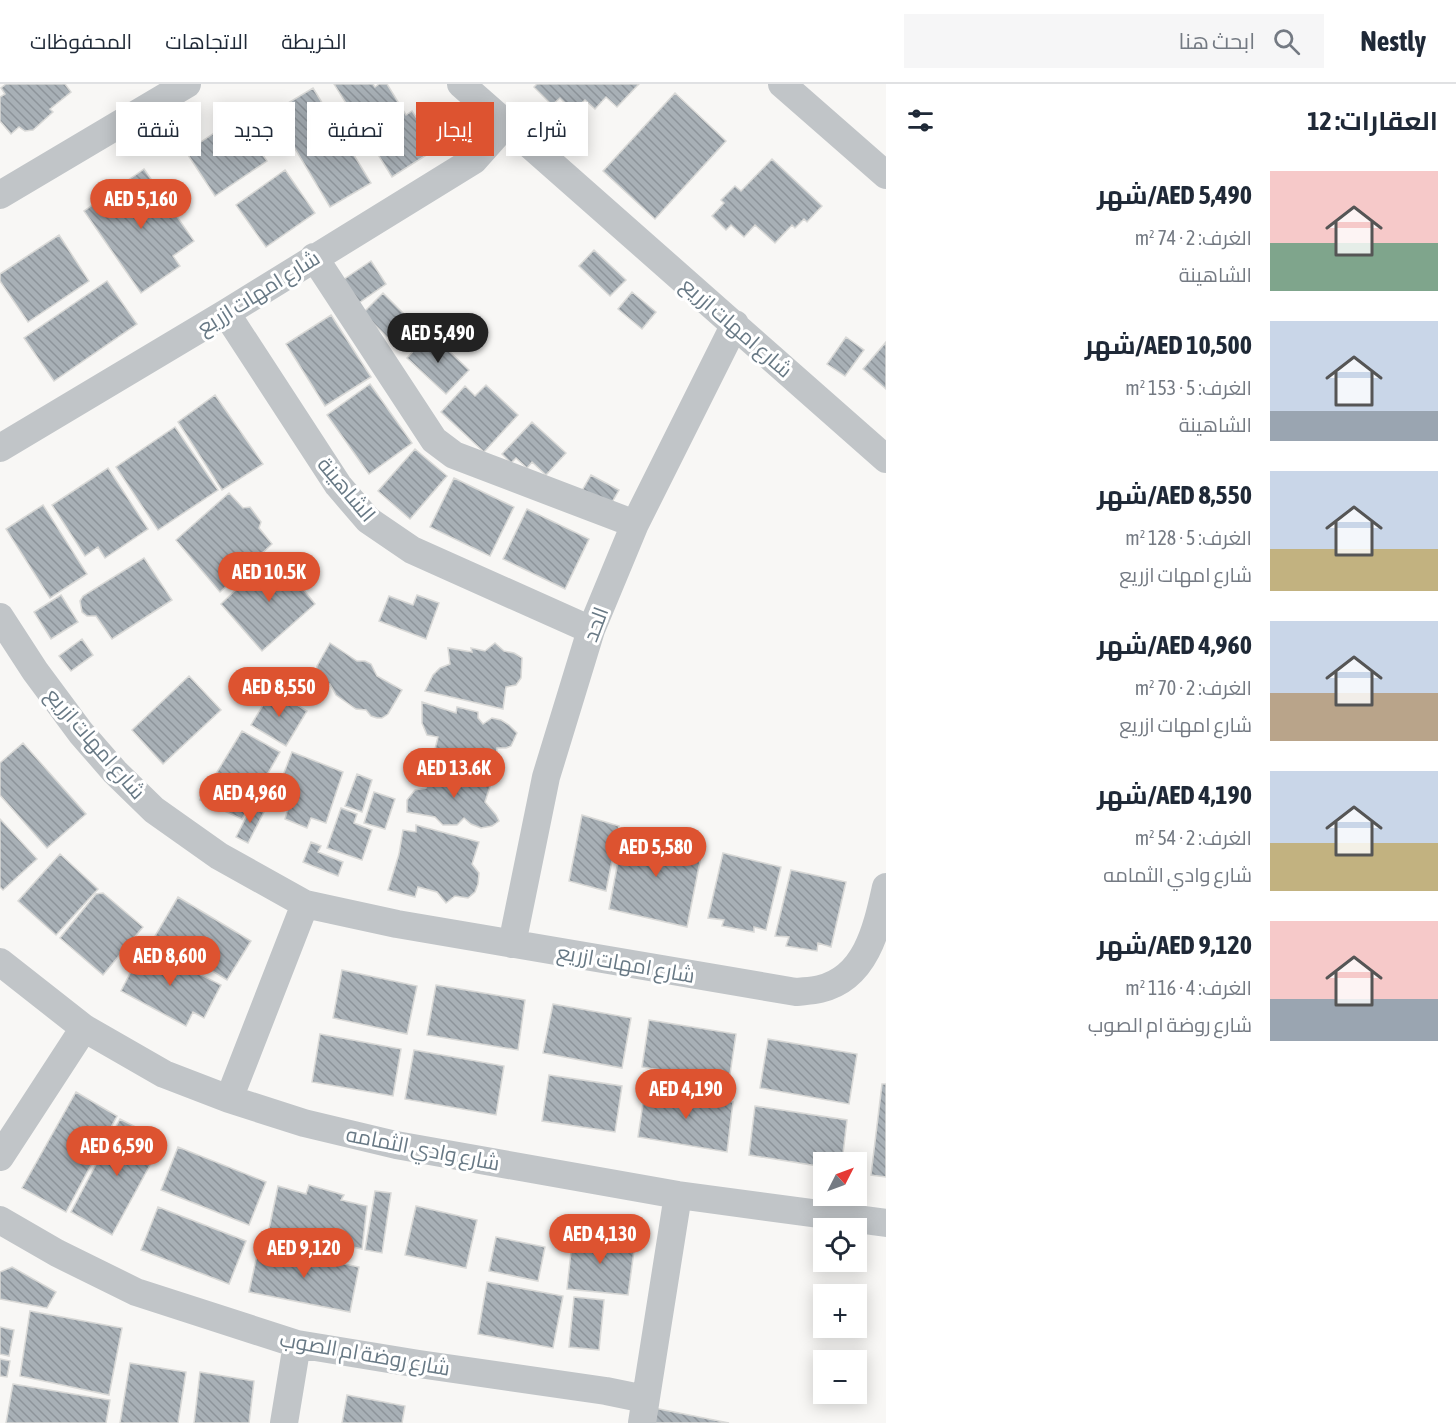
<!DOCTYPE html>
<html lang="ar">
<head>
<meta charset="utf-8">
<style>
	:root { --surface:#fff; --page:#f6f6f7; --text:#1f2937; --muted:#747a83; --line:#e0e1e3; --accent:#dd5330 }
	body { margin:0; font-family:"Asap Condensed",Cairo,sans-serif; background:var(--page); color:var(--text); direction:rtl; height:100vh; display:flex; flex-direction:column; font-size:22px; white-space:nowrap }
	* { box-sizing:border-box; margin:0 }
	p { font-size:20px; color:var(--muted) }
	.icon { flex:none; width:33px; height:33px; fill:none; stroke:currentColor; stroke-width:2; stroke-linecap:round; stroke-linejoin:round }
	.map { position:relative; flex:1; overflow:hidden; direction:ltr }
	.drawer { display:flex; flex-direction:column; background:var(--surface); width:570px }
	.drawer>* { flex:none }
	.banner { position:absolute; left:18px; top:18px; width:570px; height:54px; direction:rtl; display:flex; gap:12px }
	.needle { width:39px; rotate:48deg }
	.fabs { position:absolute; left:813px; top:1068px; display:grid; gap:12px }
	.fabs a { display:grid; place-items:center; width:54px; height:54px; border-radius:0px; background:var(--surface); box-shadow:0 3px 15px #0003; font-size:30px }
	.price { position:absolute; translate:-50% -51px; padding:0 14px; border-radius:21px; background:var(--accent); color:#fff; font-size:20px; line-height:39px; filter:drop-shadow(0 2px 3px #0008) }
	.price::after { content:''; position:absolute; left:50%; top:36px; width:18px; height:14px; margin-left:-9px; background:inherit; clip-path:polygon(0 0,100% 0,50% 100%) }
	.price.selected { background:#222; color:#fff }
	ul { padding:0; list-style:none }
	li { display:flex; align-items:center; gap:18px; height:150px; padding:0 18px }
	li span { display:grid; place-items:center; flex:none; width:168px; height:120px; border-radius:0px; color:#555 }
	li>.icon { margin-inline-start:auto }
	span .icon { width:72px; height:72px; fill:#fffc; stroke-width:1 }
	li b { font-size:26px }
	h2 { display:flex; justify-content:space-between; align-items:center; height:72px; padding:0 18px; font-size:26px }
	.pill { padding:0 21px; border-radius:0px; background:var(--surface); box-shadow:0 3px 15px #0003; font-size:21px; line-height:54px }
	.pill.selected { background:var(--accent); color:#fff }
	header { display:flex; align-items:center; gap:36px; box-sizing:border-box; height:84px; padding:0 30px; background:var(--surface); border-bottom:2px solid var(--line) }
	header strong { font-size:28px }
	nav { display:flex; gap:33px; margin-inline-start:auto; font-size:21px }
	.search { width:420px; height:54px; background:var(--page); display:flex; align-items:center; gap:15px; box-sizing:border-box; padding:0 21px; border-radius:0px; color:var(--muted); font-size:22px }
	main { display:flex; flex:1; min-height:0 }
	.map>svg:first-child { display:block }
	.building { fill:url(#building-back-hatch); stroke:#d9d9d7; stroke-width:1.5 }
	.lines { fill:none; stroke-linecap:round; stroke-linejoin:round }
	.minor { stroke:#c1c5c8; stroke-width:28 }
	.labels { text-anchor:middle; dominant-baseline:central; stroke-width:6; stroke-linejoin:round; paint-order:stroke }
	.street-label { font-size:21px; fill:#687985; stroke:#fff }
</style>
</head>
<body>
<header>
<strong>Nestly</strong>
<div class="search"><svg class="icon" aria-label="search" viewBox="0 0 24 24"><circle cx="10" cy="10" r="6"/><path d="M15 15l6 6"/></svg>ابحث هنا</div>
<nav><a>الخريطة</a><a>الاتجاهات</a><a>المحفوظات</a></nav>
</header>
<main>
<section class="drawer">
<h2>العقارات: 12<svg class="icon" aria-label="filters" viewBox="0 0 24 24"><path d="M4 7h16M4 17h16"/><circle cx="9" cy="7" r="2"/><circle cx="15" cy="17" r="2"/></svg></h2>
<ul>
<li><span style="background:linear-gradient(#f6c9c9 60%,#7fa58c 0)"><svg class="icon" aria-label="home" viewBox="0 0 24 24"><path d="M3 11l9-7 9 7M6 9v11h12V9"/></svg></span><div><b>AED 5,490/شهر</b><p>الغرف: 2 · 74 m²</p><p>الشاهينة</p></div></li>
<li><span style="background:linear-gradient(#c9d6e8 75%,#9aa5b1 0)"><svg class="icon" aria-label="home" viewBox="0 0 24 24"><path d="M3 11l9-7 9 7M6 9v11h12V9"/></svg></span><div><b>AED 10,500/شهر</b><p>الغرف: 5 · 153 m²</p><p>الشاهينة</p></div></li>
<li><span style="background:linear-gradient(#c9d6e8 65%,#c2b280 0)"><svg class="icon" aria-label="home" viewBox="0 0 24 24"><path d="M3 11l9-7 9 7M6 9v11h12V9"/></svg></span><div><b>AED 8,550/شهر</b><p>الغرف: 5 · 128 m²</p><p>شارع امهات ازريع</p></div></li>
<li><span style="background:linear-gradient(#c9d6e8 60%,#b9a48a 0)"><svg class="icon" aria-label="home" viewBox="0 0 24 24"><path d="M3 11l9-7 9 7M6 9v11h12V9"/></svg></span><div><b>AED 4,960/شهر</b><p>الغرف: 2 · 70 m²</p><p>شارع امهات ازريع</p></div></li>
<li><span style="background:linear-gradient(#c9d6e8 60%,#c2b280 0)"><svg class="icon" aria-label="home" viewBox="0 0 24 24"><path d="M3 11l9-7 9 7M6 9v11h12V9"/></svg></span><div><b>AED 4,190/شهر</b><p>الغرف: 2 · 54 m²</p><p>شارع وادي الثمامه</p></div></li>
<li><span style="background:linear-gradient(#f6c9c9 65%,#9aa5b1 0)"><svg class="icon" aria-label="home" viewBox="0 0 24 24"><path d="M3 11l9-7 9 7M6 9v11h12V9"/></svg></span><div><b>AED 9,120/شهر</b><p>الغرف: 4 · 116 m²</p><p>شارع روضة ام الصوب</p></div></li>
</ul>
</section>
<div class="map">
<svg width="886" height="1339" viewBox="0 0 886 1339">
	<defs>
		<pattern id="building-back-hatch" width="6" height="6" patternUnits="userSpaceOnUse" patternTransform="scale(1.5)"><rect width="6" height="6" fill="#a8b0b6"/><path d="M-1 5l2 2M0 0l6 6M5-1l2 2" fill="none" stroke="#8d949a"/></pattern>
	</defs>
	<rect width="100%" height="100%" fill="#f8f7f5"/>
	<path class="building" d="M6,0H65L71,8L50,25L53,28L33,46L25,47L19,43L11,50L0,37V13L5,10L1,4Z
		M334,0H373L375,3L379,0H387L406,31L412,27L416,33L419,32L439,63L392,93Z
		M537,0H639L617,23L606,13L595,25L585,16L573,27L560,14L552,21L534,3Z
		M313,4L371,99L330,123L273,28Z
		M675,9L726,57L655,135L603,87Z
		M238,33L267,77L215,112L186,68Z
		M772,75L822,122L807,138L804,135L795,144L792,141L775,159L755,141L744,153L731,141L726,146L712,132L724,119L721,116L735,102L741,107Z
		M144,85L194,157L173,172L180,182L141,209L84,127Z
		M285,86L315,129L266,163L236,121Z
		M59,151L89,197L28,238L0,197V190Z
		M594,166L626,196L610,212L579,182Z
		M371,177L386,200L353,223L337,200Z
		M107,197L137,240L54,297L24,254Z
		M632,208L656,228L642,245L618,225Z
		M383,209L416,242L396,262L363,229Z
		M331,231L371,293L325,322L286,260Z
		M430,249L469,286L446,310L407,274Z
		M846,253L864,266L845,292L827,280Z
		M886,258V305L863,285Z
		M370,300L412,359L369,390L327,331Z
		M486,301L518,331L484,368L441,328L465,302L475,312Z
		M215,311L263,380L222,406L178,338Z
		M532,338L566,369L546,391L532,378L527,384L516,374L511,379L502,370Z
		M175,343L218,406L158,446L116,383Z
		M415,365L447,392L410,435L378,407Z
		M108,384L148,445L105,474L98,463L85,472L52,421Z
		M591,391L619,406L607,427L579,412Z
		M454,394L514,423L490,472L430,443Z
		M229,409L243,424L250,423L261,438L259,444L272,460L220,508L176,456Z
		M43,421L87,490L50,514L6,445Z
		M527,425L589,455L565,505L503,475Z
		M272,471L285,486L292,485L304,498L303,505L315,520L262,567L221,520Z
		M144,474L172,516L112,555L96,532H87L82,528L80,517L83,512Z
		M61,511L78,538L51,555L34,528Z
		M417,511L439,519L426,555L379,537L389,512L413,521Z
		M82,555L93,571L71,587L59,572Z
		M330,559L357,577H365L371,580L377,592L402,606L388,630L382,634H377L371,632L366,626L356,625L336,611L330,600H323L318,596L316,589L317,582Z
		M495,559L504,567L514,569L522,574L521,594L516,601L506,603L503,625L425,607L433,591L440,584L450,580L448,564L472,568L471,564L485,567Z
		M189,592L221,626L163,680L132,646Z
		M272,606L307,627L286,662L251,641Z
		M422,618L456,629L457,623L478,628V634L483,640L492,634L501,636L509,641L517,649L511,662L506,664H497L495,683L434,669L438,653L427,651L422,639Z
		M242,647L280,668L242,735L200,716Z
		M23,659L86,730L47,764L0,711V679Z
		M292,668L343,688L326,739L311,734L307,744L285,735L288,724L273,717Z
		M430,684L492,696L485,718L496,731L499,737L492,742L481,744L471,740L464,734L457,741H443L435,733L407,728V716L415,706L426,704Z
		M357,690L372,696L362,728L345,722Z
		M374,708L395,715L385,745L364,739Z
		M253,720L265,726L248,759L236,753Z
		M341,724L357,730L354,739L372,746L362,776L327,764Z
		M582,731L619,742L606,807L569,797Z
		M0,735L37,775L3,806L0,803Z
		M416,741L479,758L472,780L479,789L478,800L475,808L468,814L455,812L446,819L437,808L418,803L415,813L388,806L399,770L403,746L416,748Z
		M624,746L703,762L687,843L609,825Z
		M311,758L321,762L318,768L343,778L338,792L303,778Z
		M723,769L781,783L766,846L754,843V848L722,842L724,836L708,834Z
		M60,770L98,805L56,851L18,817Z
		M791,786L846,798L831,863L818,859L817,867L786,862L789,853L775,852Z
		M103,809L143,843L103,891L60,854L96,810Z
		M178,813L251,857L227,896L155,852Z
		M144,862L221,901L204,934L193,928L186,942L121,907Z
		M342,886L417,902L407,950L333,934Z
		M436,901L525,916L518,966L427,951Z
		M553,920L631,934L622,984L543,969Z
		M649,936L736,950L729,997L642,983Z
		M320,950L401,965L393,1012L312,998Z
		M768,955L857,970L849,1020L760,1004Z
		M414,966L504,982L496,1031L405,1015Z
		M549,991L622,1002L615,1048L542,1037Z
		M882,1000H886V1093L871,1091Z
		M645,1006L733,1018L727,1068L638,1053Z
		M76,1008L117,1032L66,1128L22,1104Z
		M755,1022L847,1036L842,1078H824V1083L749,1071Z
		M120,1035L163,1057L112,1151L71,1128Z
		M178,1063L266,1098L249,1141L161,1106Z
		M309,1101L344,1111L341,1116L367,1122L362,1165L269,1145L278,1102L306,1110Z
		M375,1107L391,1109L382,1169L365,1166Z
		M416,1122L477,1136L466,1184L405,1171Z
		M158,1123L246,1157L229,1200L141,1166Z
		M573,1149L635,1159L628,1211L567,1205Z
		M496,1153L545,1163L538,1197L489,1187Z
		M259,1162L359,1183L350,1228L249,1208Z
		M12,1183L56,1208L47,1224L0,1215V1188Z
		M487,1198L563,1212L553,1264L478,1250Z
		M574,1213L604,1216L599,1266L569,1263Z
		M30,1227L122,1244L109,1311L20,1292Z
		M0,1243L14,1246L9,1272L0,1270Z
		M0,1275L10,1277L7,1293L0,1292Z
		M130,1279L186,1288L178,1339H120Z
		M200,1288L254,1297L249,1339H194Z
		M13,1300L110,1316L106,1339H6Z
		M347,1311L405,1322L402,1339H342Z
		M649,1323L729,1339H648Z"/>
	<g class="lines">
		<path class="minor" d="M461,0L886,375
			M782,0L886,91
			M0,111L187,0
			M314,173L434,356L454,371L635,440
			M226,229L338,401L368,436L412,466L591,546
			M0,364L226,229L474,76L506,40
			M0,533L35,587L81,649L115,688L154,726L219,772L305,820L397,840L796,908C804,907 812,907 820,905C867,894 877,843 886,803
			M512,860L546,693L591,546L635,440L735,240
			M0,878L84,944L164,990L229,1015L304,1039L396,1061L678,1111L886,1139
			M229,1015L305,820
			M0,1073L84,944
			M0,1136L57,1169L136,1208L297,1260L419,1280L606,1307L645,1315
			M284,1339L297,1260
			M642,1339L678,1111"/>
	</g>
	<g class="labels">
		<g class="street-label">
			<text transform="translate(258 208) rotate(-32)">شارع امهات ازريع</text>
			<text transform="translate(737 243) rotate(41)">شارع امهات ازريع</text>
			<text transform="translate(347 405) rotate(50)">الشاهينة</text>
			<text transform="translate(595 540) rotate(-69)">الحد</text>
			<text transform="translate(96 659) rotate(49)">شارع امهات ازريع</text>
			<text transform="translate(626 879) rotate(10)">شارع امهات ازريع</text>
			<text transform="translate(423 1064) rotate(11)">شارع وادي الثمامه</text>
			<text transform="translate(365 1269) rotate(10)">شارع روضة ام الصوب</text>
		</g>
	</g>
</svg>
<div class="fabs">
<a><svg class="needle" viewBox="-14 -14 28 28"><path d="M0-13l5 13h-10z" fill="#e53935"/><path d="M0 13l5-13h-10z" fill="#747a83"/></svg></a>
<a><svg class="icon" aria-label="locate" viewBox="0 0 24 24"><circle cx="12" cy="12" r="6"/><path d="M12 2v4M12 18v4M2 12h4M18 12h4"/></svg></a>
<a>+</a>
<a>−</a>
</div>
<b class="price" style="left:141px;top:146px">AED 5,160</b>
<b class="price selected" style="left:438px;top:280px">AED 5,490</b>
<b class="price" style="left:269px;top:519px">AED 10.5K</b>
<b class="price" style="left:279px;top:634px">AED 8,550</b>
<b class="price" style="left:454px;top:715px">AED 13.6K</b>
<b class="price" style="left:250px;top:740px">AED 4,960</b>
<b class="price" style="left:656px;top:794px">AED 5,580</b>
<b class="price" style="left:170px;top:903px">AED 8,600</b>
<b class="price" style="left:686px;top:1036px">AED 4,190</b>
<b class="price" style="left:117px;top:1093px">AED 6,590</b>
<b class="price" style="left:600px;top:1181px">AED 4,130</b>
<b class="price" style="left:304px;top:1195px">AED 9,120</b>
<div class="banner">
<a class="pill">شراء</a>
<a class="pill selected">إيجار</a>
<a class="pill">تصفية</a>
<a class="pill">جديد</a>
<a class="pill">شقة</a>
</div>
</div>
</main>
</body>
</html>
